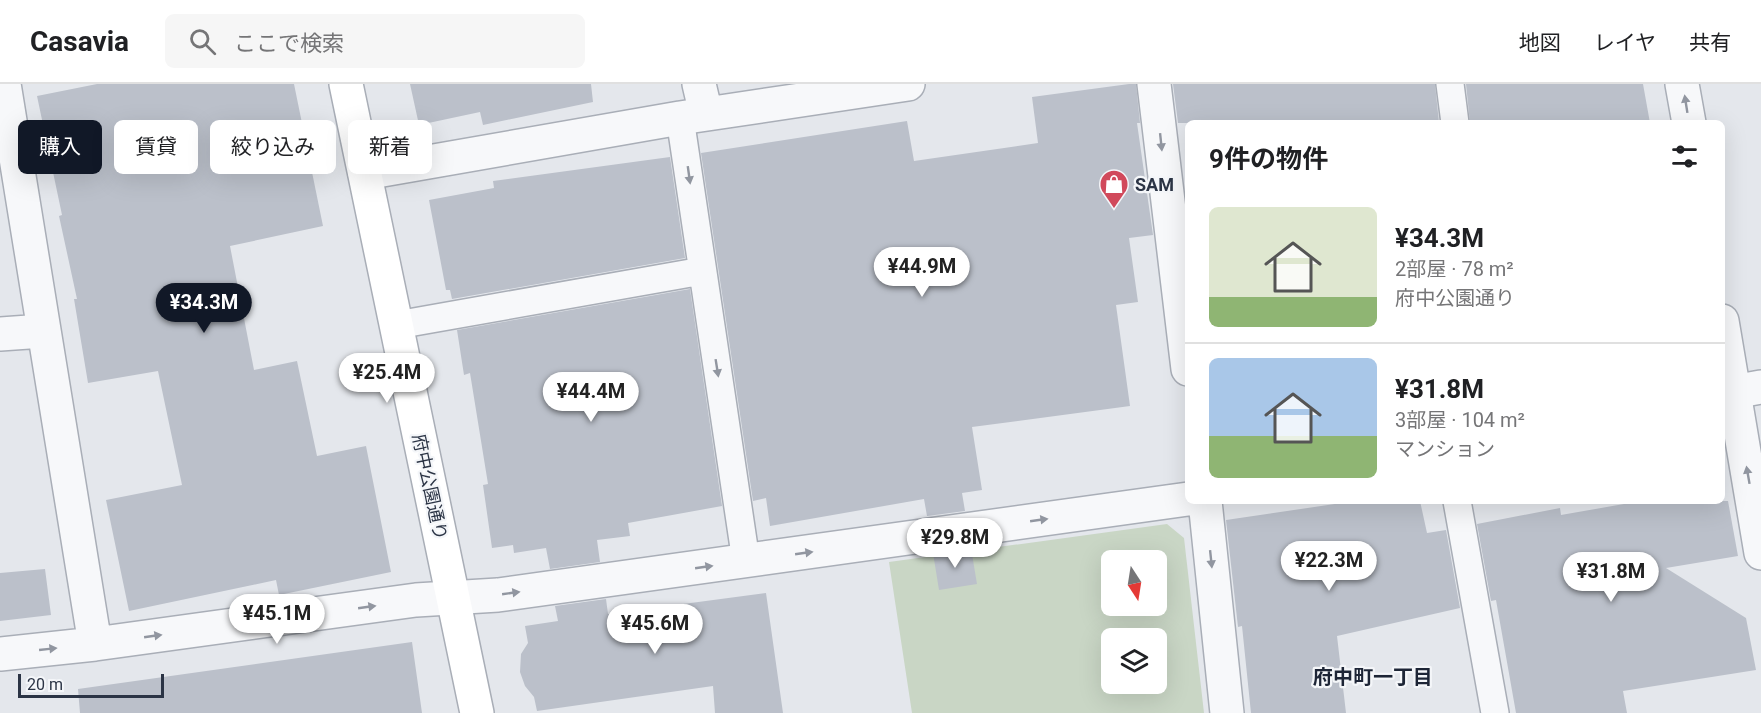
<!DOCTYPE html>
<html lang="ja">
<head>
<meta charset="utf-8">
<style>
	:root { --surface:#fff; --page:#f6f6f6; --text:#202124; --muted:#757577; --line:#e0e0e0; --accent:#111827 }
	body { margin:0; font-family:Roboto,"Noto Sans JP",sans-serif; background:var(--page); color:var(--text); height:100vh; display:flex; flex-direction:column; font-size:22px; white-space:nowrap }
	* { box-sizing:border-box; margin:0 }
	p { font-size:20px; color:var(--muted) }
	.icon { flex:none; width:33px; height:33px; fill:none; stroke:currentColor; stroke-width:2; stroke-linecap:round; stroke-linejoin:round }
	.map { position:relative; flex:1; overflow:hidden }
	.sheet { position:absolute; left:1185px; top:36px; width:540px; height:384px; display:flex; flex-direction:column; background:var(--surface); border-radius:9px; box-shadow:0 6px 24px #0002 }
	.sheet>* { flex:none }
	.guide { position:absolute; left:18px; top:36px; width:570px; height:54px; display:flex; gap:12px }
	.needle { width:39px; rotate:168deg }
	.fabs { position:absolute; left:1101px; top:466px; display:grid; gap:12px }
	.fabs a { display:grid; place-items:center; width:66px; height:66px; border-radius:9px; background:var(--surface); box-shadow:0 6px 24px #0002; font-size:30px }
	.scale { position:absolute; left:18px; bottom:15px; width:146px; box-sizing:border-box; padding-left:6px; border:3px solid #2b3445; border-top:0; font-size:16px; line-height:21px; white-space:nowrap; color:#2b3445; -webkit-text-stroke:4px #f4f6f9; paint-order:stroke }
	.price { position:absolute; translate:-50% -51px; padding:0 14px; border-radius:21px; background:#fff; color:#222; font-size:20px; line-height:39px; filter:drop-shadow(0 2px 3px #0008) }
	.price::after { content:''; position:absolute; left:50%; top:36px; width:18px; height:14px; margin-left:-9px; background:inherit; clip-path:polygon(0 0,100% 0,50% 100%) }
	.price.current { background:var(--accent); color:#fff }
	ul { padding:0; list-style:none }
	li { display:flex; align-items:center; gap:18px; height:150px; padding:0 24px }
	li+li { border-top:2px solid var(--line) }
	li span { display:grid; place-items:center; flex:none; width:168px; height:120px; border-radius:9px; color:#555 }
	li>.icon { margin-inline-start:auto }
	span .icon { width:72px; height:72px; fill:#fffc; stroke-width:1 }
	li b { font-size:26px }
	h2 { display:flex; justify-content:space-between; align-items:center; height:72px; padding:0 24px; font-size:26px }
	.chip { padding:0 21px; border-radius:9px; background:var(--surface); box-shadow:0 6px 24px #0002; font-size:21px; line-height:54px }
	.chip.current { background:var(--accent); color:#fff }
	header { display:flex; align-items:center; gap:36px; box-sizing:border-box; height:84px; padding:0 30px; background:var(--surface); border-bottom:2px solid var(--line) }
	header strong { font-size:28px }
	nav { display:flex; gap:33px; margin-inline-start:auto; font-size:21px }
	.search { width:420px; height:54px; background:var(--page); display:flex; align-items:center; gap:15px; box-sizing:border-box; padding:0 21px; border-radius:9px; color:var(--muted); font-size:22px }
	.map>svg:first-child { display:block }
	.green { fill:#c9d6c5; fill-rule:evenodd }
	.building { fill:#bbc0ca }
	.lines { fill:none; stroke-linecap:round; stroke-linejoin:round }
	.lane-casing { stroke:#a9aeb7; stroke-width:30 }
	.street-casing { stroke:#a9aeb7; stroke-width:36 }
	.secondary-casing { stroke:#a9aeb7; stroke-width:36 }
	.lane { stroke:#f7f8fa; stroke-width:27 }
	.street { stroke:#f7f8fa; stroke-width:33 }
	.secondary { stroke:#fff; stroke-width:33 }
	.oneway { fill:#9196a0 }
	.labels { text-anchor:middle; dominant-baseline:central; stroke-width:4.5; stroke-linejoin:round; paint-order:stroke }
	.poi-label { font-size:18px; font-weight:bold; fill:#2b3445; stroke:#f4f6f9; text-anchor:start }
	.street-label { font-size:18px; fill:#2b3445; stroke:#f4f6f9 }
	.neighbourhood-label { font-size:20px; font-weight:bold; fill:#1d2536; stroke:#f4f6f9 }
</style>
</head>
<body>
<header>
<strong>Casavia</strong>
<div class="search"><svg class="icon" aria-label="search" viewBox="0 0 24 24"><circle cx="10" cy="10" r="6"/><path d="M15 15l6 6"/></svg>ここで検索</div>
<nav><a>地図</a><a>レイヤ</a><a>共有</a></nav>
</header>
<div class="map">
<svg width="1761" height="629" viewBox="0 0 1761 629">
	<rect width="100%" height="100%" fill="#e4e7ec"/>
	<path class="green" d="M1167,440L1184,454L1204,629H912L889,478ZM1112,477H1156V522H1112ZM1112,555H1156V600H1112Z"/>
	<path class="building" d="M97,0H294L323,142L230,162L254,286L297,277L317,372L366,362L391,488L279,511L276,496L129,527L106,416L182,401L158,287L88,299L74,215H77L59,132L62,131L37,12Z
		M410,0H591L593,18L483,41L480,28L419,41Z
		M1129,0H1136L1140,39H1137L1153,151L1129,154L1138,218L1116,221L1130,322L972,343L982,406L962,409L965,427L927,432L924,415L770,442L766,414L753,417L701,69L907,37L914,77L1038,59L1032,13Z
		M1173,0H1435L1439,39H1178Z
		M1466,0H1643L1650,39H1470Z
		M670,73L685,174L452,215L450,206H446L429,116L494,104L493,97Z
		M690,205L722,422L628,439L630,452L597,456L600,478L550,485L546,464L514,469L513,461L492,464L483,401L488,400L470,289L464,291L457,246Z
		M1355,417H1420L1427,449L1446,446L1460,524L1337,552L1346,629H1251L1242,542L1238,543L1226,436Z
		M1641,417H1728L1738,472L1666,484L1746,534L1756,586L1623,607L1627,629H1516L1496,516L1491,517L1477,440L1560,424L1561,431Z
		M971,464L977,500L939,506L933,469Z
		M45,485L51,531L0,537V489Z
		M766,509L783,629H715L713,602L537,627L534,613L525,602L520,588L521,570L528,559L525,542L558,537L555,522L606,515L608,530Z
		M412,558L422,629H80L78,605Z"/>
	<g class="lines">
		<g class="lane-casing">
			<path id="lane" d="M1450,0L1455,39
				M680,34L746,477
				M397,241L702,187
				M1457,417L1495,629"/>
		</g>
		<g class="street-casing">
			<path id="street" d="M4,0L95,560
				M699,0L706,30
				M1154,0L1188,285
				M1682,0L1689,39
				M365,89L680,34L908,0
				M1722,237L1761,469
				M0,250L43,247
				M1722,310L1761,303
				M1205,417L1227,629
				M0,570L95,560L416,516L498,511L1188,415"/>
		</g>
		<g class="secondary-casing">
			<path id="secondary" d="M346,0L477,629"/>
		</g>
		<use href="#lane" class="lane"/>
		<use href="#street" class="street"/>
		<use href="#secondary" class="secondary"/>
	</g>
	<defs><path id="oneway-solid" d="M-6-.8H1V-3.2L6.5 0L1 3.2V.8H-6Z" transform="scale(1.5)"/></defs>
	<g class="oneway">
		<use href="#oneway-solid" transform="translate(1686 20) rotate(-99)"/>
		<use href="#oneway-solid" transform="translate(1161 58) rotate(84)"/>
		<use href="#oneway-solid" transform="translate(689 91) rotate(82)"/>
		<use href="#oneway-solid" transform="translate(717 284) rotate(81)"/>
		<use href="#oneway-solid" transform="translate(1748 391) rotate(-100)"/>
		<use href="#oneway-solid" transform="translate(1039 436) rotate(-8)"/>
		<use href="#oneway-solid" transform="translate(804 469) rotate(-8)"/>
		<use href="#oneway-solid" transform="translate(1211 475) rotate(84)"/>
		<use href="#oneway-solid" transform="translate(704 483) rotate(-8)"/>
		<use href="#oneway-solid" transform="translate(511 509) rotate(-8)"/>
		<use href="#oneway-solid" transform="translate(367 523) rotate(-8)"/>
		<use href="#oneway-solid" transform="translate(153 552) rotate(-8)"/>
		<use href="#oneway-solid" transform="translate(48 565) rotate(-6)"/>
	</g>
	<defs>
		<g id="shop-pin" transform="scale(1.5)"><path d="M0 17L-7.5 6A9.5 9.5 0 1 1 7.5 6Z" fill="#d1495b" stroke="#f4f6f9"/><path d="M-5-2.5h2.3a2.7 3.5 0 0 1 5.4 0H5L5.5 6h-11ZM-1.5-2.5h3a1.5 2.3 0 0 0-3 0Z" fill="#fff"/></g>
	</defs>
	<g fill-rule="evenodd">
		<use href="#shop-pin" x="1114" y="100"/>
	</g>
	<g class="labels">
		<g class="poi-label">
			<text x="1135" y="100">SAM</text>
		</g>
		<g class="street-label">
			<text transform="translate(430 403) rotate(78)">府中公園通り</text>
		</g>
		<g class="neighbourhood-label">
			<text x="1373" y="593">府中町一丁目</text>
		</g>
	</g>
</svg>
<div class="fabs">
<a><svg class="needle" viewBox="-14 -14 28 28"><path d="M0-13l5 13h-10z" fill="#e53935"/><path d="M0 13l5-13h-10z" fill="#757577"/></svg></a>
<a><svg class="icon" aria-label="layers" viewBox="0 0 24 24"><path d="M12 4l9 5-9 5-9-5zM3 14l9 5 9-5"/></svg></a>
</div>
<div class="scale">20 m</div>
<b class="price" style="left:922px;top:214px">¥44.9M</b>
<b class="price current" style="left:204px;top:250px">¥34.3M</b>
<b class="price" style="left:387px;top:320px">¥25.4M</b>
<b class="price" style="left:591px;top:339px">¥44.4M</b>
<b class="price" style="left:955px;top:485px">¥29.8M</b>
<b class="price" style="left:1329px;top:508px">¥22.3M</b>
<b class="price" style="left:1611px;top:519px">¥31.8M</b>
<b class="price" style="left:277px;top:561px">¥45.1M</b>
<b class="price" style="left:655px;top:571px">¥45.6M</b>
<div class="guide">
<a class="chip current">購入</a>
<a class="chip">賃貸</a>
<a class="chip">絞り込み</a>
<a class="chip">新着</a>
</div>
<section class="sheet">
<h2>9件の物件<svg class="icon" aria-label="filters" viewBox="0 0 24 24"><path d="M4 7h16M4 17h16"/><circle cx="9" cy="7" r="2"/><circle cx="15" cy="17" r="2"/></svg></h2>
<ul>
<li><span style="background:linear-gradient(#dfe7d0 75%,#8fb573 0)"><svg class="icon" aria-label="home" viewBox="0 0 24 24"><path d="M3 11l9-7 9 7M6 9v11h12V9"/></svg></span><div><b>¥34.3M</b><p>2部屋 · 78 m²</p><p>府中公園通り</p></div></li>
<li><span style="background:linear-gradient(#a9c7e8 65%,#8fb573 0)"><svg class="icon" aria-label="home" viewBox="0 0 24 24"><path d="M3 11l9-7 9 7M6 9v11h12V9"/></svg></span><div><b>¥31.8M</b><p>3部屋 · 104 m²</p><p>マンション</p></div></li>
</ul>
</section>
</div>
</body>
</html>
